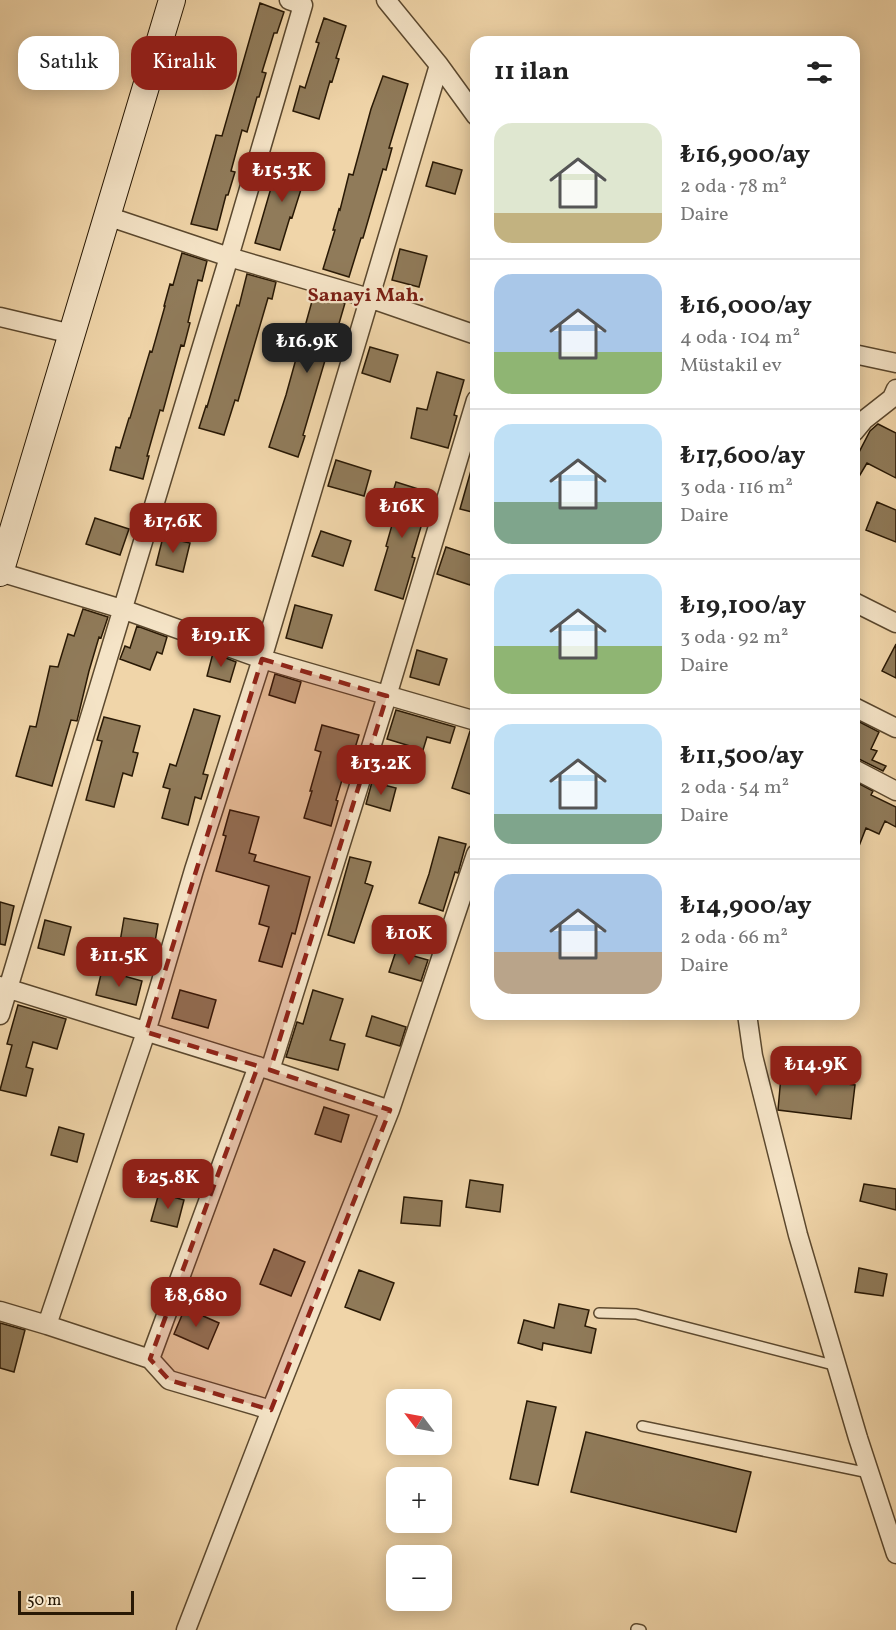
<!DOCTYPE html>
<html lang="tr">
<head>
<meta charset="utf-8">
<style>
	:root { --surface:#fff; --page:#f2f2f2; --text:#222; --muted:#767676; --line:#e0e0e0; --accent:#8f2418 }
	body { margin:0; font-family:Vollkorn,serif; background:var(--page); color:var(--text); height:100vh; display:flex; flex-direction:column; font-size:22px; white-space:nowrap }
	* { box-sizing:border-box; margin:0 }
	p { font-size:20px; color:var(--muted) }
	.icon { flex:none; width:33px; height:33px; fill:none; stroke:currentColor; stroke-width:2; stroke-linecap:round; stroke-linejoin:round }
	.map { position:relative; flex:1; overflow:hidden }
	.details { position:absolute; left:470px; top:36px; width:390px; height:984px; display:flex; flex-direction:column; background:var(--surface); border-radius:18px; box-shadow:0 3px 15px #0003 }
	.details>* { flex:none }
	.banner { position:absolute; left:18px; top:36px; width:362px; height:54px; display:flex; gap:12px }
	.needle { width:39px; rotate:302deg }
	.controls { position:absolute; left:386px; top:1389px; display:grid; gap:12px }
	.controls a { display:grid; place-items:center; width:66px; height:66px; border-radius:12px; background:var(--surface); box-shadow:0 3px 15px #0003; font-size:30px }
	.scale { position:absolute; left:18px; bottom:15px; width:116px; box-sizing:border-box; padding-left:6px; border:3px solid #291905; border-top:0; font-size:16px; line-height:21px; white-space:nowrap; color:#291905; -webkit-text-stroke:4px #f5e4c7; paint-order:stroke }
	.price { position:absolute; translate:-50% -51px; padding:0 14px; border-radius:12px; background:var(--accent); color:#fff; font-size:20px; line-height:39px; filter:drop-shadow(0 2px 3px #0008) }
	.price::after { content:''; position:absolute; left:50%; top:36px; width:18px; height:14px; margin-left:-9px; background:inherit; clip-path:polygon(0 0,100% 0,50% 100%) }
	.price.selected { background:#222; color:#fff }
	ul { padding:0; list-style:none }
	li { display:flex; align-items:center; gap:18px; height:150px; padding:0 24px }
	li+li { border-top:2px solid var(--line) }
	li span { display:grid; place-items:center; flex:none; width:168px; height:120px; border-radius:18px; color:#555 }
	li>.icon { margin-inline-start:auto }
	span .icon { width:72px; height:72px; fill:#fffc; stroke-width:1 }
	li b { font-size:26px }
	h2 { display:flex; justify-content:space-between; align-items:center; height:72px; padding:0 24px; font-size:26px }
	.pill { padding:0 21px; border-radius:18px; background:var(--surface); box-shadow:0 3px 15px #0003; font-size:21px; line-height:54px }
	.pill.selected { background:var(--accent); color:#fff }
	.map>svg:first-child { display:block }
	.building { fill:#907b5a; stroke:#291905; stroke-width:1.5 }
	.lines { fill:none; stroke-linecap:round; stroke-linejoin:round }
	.service-casing { stroke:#5b482e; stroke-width:12 }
	.minor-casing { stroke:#5b482e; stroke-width:21 }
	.secondary-casing { stroke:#291905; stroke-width:28 }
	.service { stroke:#f5e4c7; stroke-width:9 }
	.minor { stroke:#f5e4c7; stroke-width:18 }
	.secondary { stroke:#f5e4c7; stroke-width:26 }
	.marked { fill:#8f2418; fill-opacity:0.2; stroke:#8f2418; stroke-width:4.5; stroke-dasharray:12 8; stroke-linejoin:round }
	.labels { text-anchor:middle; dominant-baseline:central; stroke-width:4.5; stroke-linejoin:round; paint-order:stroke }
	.neighbourhood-label { font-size:20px; font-weight:bold; fill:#7a1f14; stroke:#f5e4c7 }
</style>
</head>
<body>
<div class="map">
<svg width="896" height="1630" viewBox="0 0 896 1630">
	<rect width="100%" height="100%" fill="#f0d5a9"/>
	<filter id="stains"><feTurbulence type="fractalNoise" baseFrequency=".00333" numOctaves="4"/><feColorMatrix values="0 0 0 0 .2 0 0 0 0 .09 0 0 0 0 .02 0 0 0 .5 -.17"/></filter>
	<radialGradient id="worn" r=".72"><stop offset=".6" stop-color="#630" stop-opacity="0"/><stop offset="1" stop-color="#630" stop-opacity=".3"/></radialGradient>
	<path class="building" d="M260,3L284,12L277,33H274L262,72L266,73L259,97H257L247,132L242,130L231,171L235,172L228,195H226L217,230L191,224L216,135L222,136Z
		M324,18L346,26L336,58L339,59L332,82L330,81L319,119L293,111L300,86L305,88L319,43L316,42Z
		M383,76L408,84L389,148H392L386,170L383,169L363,238H361L349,277L323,269L335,230H333L339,209L340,210L349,174L353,175L371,109Z
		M283,156L309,164L292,218L290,217L280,250L255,243L271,188L273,189Z
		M433,162L462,170L455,194L426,186Z
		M400,249L427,256L419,287L392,280Z
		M182,253L207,261L202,281L198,280L188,322L190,323L184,346L181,345L163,411L160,410L147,456H149L143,479L110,470L116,447L120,448L129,418H130L150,351L152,352L165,306H164L170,284L173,285Z
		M247,274L276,282L272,299L268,298L238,401L235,400L224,435L199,428L206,406L207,407L237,305L239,306Z
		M314,294L345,303L329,358L326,357L303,435L305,436L298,457L269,447L286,395Z
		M370,347L398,355L390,382L362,373Z
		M437,372L464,380L454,415L457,416L448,448L411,438L417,408L427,410Z
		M878,424L896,433V478L867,463L854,485V462L870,431Z
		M336,460L371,471L364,496L328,486Z
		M472,467L476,468V513L460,509Z
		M396,482L431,493L412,557L415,558L403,599L375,590L388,547L386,546L396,511L388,508Z
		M877,502L896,510V542L866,530Z
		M95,518L129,529L120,555L86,544Z
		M321,531L351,541L343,566L312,556Z
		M163,537L190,543L183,572L156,565Z
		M446,547L476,557V568L470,585L437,574Z
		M295,605L332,615L322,648L286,638Z
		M83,609L108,617L101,638L99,637L89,671L77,721L71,720L52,786L16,776L30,726L36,727L50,666L58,667L68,634L74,636Z
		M137,626L167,637L162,654L157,652L150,670L120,659L125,646L130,648Z
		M896,644V678L882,671Z
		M417,650L447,659L439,685L410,677Z
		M213,653L236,662L230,682L207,676Z
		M275,674L301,682L295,703L269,695Z
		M194,709L220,716L203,774L208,775L201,799L195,797L188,825L162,818L170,789L163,787L170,764L176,766Z
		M396,710L455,727L450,743L427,737L423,750L387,739Z
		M104,717L140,726L133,752L138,753L132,776L123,773L114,807L86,800L102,741L97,740Z
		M854,719L879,732L871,749L877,751L872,760L886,766L883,771L859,759L854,758Z
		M322,725L359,735L351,761L348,760L336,800L338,801L331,826L304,818L312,791H310L321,752L315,750Z
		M470,731L476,732V796L452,788Z
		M854,781L873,791L871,795L896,807V827L885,821L879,834L866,828L854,859Z
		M372,782L396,788L390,811L366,804Z
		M230,810L259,817L249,853L256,855L254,861L310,877L295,934L292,933L282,967L259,961L269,927L259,924L269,886L216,871L226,836L223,835Z
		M439,837L466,844L458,873L455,872L443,911L419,903L429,874Z
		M350,857L371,862L365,883L373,886L354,943L328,935Z
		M0,902L14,906L5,945L0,944Z
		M124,918L158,924L154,948L120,942Z
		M45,920L71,927L64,955L38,948Z
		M396,951L428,960L421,981L389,972Z
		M102,970L142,981L136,1005L96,995Z
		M180,990L216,1000L208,1028L172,1018Z
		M313,990L343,999L330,1040L345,1044L338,1070L286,1057L297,1022L303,1024Z
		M18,1005L66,1019L57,1049L33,1042L26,1067L33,1069L26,1096L0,1090L12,1045L7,1044Z
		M372,1016L406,1027L400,1046L366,1036Z
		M781,1076L855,1085L851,1119L778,1110Z
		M324,1107L349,1115L341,1142L315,1134Z
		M59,1127L84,1134L77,1162L51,1155Z
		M470,1180L503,1185L500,1212L466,1207Z
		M864,1184L896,1189V1210L860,1201Z
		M159,1193L184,1200L177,1227L151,1221Z
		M404,1197L442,1201L440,1226L401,1223Z
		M274,1249L305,1262L291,1296L260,1284Z
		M859,1268L887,1274L883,1296L855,1292Z
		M359,1270L394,1283L380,1320L345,1307Z
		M559,1304L589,1310L585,1326L596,1329L591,1353L543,1343L542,1350L518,1343L524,1320L554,1328Z
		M185,1308L219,1323L208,1349L174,1334Z
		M0,1323L25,1330L14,1372L0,1368Z
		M527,1401L556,1407L538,1485L510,1479Z
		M586,1432L751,1472L736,1532L571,1492Z"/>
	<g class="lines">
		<g class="service-casing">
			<path id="service" d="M599,1313L636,1314L837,1366
				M642,1426L869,1473
				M636,1629L641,1630"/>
		</g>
		<g class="minor-casing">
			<path id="minor" d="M386,0L439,65L476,116
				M107,216L229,257L369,298L476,335
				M0,317L72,334
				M854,354L896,363
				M854,432L864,420L892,398L896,389
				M0,572L122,609L262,659L476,721
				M854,602L896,623
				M854,707L896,728
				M854,769L896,791
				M0,986L270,1070L390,1110
				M747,1014L753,1056L798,1235L858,1438L896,1554
				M0,1015L229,257L303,5L289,0
				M270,1070L387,696L476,400
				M0,1311L47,1325L146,1032L194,870L262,659L439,65
				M47,1325L150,1359L169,1380L271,1410L390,1110L476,854
				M150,1359L258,1066
				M186,1630L271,1410"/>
		</g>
		<g class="secondary-casing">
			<path id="secondary" d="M0,573L172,0"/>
		</g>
		<use href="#service" class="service"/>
		<use href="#minor" class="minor"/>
		<use href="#secondary" class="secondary"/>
	</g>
	<path class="marked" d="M262,659L387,696L270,1070L390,1110L271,1410L169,1380L150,1359L258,1066L146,1032Z"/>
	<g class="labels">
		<g class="neighbourhood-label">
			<text x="366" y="296">Sanayi Mah.</text>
		</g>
	</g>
	<rect width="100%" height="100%" filter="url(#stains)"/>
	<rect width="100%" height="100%" fill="url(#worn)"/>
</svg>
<div class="controls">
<a><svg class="needle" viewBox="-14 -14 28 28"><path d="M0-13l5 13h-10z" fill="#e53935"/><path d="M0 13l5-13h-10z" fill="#767676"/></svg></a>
<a>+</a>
<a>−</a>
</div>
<div class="scale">50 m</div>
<b class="price" style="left:282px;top:203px">₺15.3K</b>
<b class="price selected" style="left:307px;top:374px">₺16.9K</b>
<b class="price" style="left:402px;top:539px">₺16K</b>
<b class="price" style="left:173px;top:554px">₺17.6K</b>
<b class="price" style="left:221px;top:668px">₺19.1K</b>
<b class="price" style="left:381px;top:796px">₺13.2K</b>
<b class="price" style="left:409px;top:966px">₺10K</b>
<b class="price" style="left:119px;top:988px">₺11.5K</b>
<b class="price" style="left:816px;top:1097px">₺14.9K</b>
<b class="price" style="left:168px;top:1210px">₺25.8K</b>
<b class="price" style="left:196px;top:1328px">₺8,680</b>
<div class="banner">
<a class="pill">Satılık</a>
<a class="pill selected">Kiralık</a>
</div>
<section class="details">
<h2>11 ilan<svg class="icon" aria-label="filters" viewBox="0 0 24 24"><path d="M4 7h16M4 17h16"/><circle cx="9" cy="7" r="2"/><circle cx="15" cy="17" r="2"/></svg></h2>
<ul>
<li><span style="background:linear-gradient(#dfe7d0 75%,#c2b280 0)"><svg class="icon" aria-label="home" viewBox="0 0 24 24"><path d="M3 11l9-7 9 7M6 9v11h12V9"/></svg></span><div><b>₺16,900/ay</b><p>2 oda · 78 m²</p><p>Daire</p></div></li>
<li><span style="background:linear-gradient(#a9c7e8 65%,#8fb573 0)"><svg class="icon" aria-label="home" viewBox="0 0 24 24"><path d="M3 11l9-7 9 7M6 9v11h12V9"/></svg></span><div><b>₺16,000/ay</b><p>4 oda · 104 m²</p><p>Müstakil ev</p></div></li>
<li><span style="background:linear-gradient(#bfe0f5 65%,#7fa58c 0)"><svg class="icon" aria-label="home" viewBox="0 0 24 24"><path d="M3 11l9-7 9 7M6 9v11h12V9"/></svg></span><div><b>₺17,600/ay</b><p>3 oda · 116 m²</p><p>Daire</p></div></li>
<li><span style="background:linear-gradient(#bfe0f5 60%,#8fb573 0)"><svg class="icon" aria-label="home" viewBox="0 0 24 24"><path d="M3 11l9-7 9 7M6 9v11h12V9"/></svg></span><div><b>₺19,100/ay</b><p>3 oda · 92 m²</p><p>Daire</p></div></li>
<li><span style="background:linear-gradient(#bfe0f5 75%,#7fa58c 0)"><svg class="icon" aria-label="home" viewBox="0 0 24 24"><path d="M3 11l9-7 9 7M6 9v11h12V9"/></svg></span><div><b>₺11,500/ay</b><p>2 oda · 54 m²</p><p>Daire</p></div></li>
<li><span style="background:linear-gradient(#a9c7e8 65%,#b9a48a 0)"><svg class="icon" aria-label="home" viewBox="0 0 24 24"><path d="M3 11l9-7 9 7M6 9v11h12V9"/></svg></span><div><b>₺14,900/ay</b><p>2 oda · 66 m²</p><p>Daire</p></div></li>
</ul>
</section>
</div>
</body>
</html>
